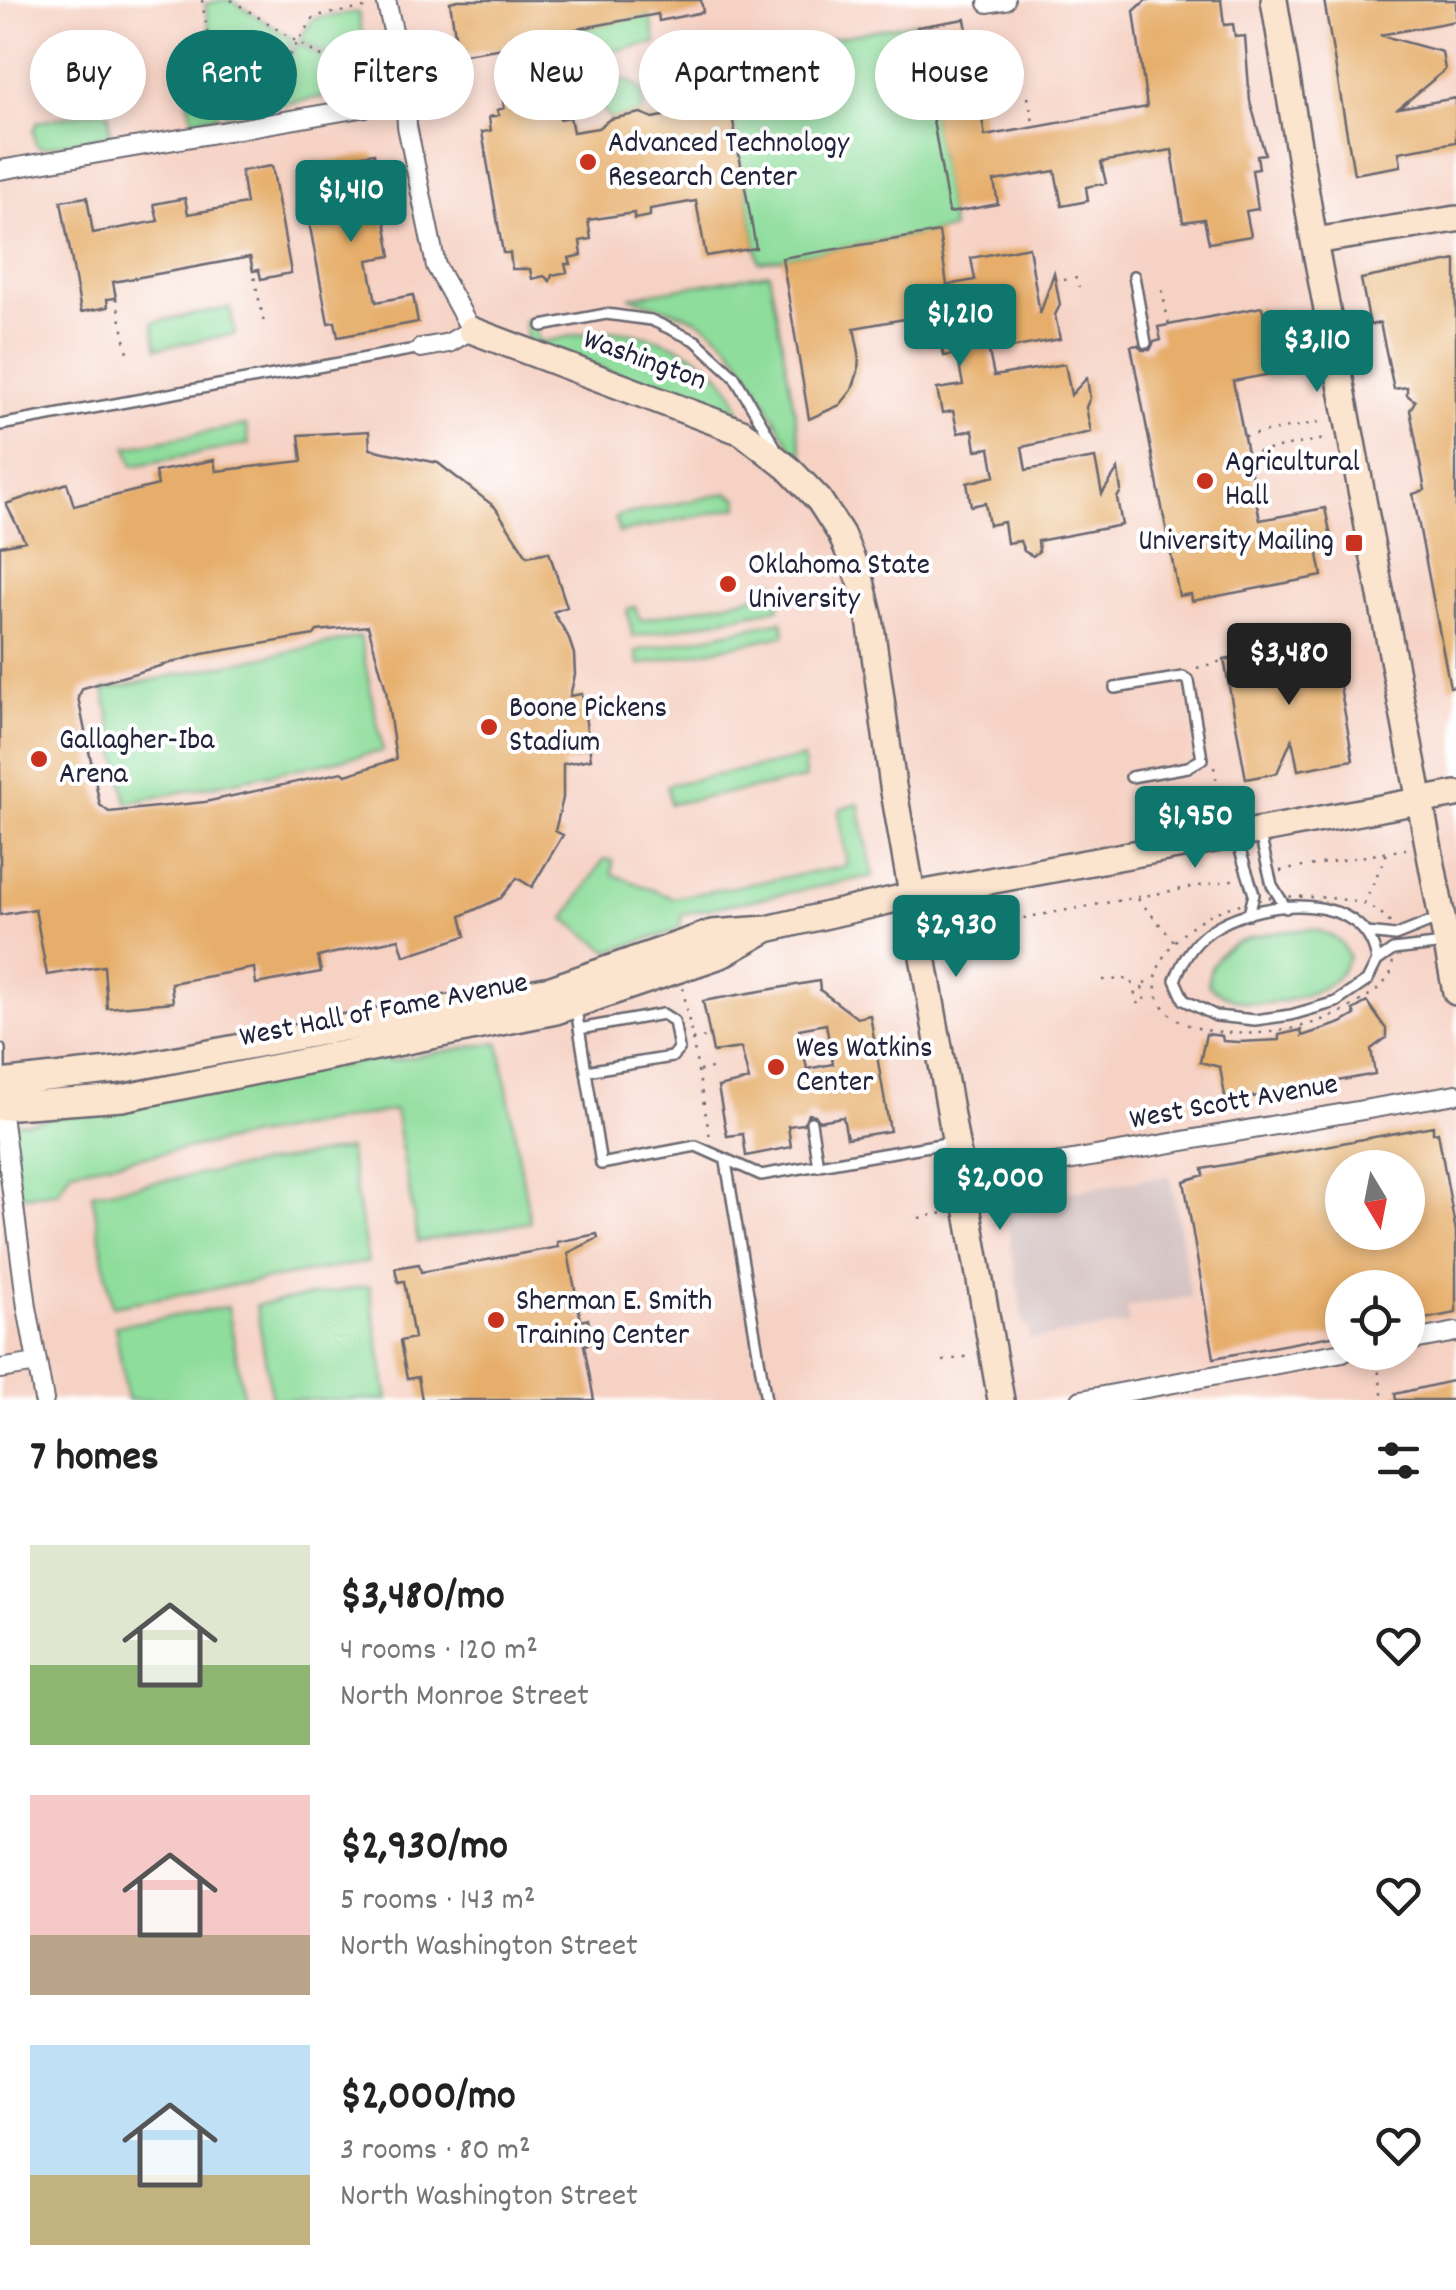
<!DOCTYPE html>
<html lang="en">
<head>
<meta charset="utf-8">
<style>
	:root { --surface:#fff; --page:#f2f2f2; --text:#222; --muted:#767676; --accent:#0f766e }
	body { margin:0; font-family:Dekko,sans-serif; background:var(--page); color:var(--text); height:100vh; display:flex; flex-direction:column; font-size:38px; white-space:nowrap }
	* { box-sizing:border-box; margin:0 }
	p { font-size:32px; color:var(--muted) }
	.icon { flex:none; width:55px; height:55px; fill:none; stroke:currentColor; stroke-width:2; stroke-linecap:round; stroke-linejoin:round }
	.map { position:relative; height:1400px; overflow:hidden }
	.details { display:flex; flex-direction:column; background:var(--surface); flex:1 }
	.details>* { flex:none }
	.hud { position:absolute; left:30px; top:30px; width:1398px; height:90px; display:flex; gap:20px }
	.needle { width:65px; rotate:170deg }
	.buttons { position:absolute; left:1325px; top:1150px; display:grid; gap:20px }
	.buttons a { display:grid; place-items:center; width:100px; height:100px; border-radius:50%; background:var(--surface); box-shadow:0 5px 15px #0003; font-size:50px }
	.price { position:absolute; translate:-50% -85px; padding:0 22px; border-radius:10px; background:var(--accent); color:#fff; font-size:32px; line-height:65px; filter:drop-shadow(0 2px 5px #0008) }
	.price::after { content:''; position:absolute; left:50%; top:60px; width:30px; height:22px; margin-left:-15px; background:inherit; clip-path:polygon(0 0,100% 0,50% 100%) }
	.price.current { background:#222; color:#fff }
	ul { padding:0; list-style:none }
	li { display:flex; align-items:center; gap:30px; height:250px; padding:0 30px }
	li span { display:grid; place-items:center; flex:none; width:280px; height:200px; border-radius:0px; color:#555 }
	li>.icon { margin-inline-start:auto }
	span .icon { width:120px; height:120px; fill:#fffc; stroke-width:1 }
	li b { font-size:42px }
	h2 { display:flex; justify-content:space-between; align-items:center; height:120px; padding:0 30px; font-size:42px }
	.chip { padding:0 35px; border-radius:45px; background:var(--surface); box-shadow:0 5px 15px #0003; font-size:35px; line-height:90px }
	.chip.current { background:var(--accent); color:#fff }
	.map>svg:first-child { display:block }
	.built { fill:#f6d2c4; fill-rule:evenodd }
	.industrial { fill:#d1bfbe }
	.green { fill:#8edd9b; stroke:#58806b; stroke-width:2.5 }
	.building { fill:#e6ae6b; fill-rule:evenodd }
	.lines { fill:none; stroke-linecap:round; stroke-linejoin:round }
	.lane-casing { stroke:#6b6770; stroke-width:14 }
	.street-casing { stroke:#6b6770; stroke-width:22 }
	.secondary-casing { stroke:#6b6770; stroke-width:30 }
	.path { stroke:#6b6770; stroke-width:2.5; stroke-dasharray:2.5 8; stroke-linecap:butt }
	.lane { stroke:#fff; stroke-width:9 }
	.street { stroke:#fff; stroke-width:18 }
	.secondary { stroke:#fce5cf; stroke-width:25 }
	.poi-dot { fill:#c8321e; stroke:#fff; stroke-width:4 }
	.labels { text-anchor:middle; dominant-baseline:central; stroke-width:8; stroke-linejoin:round; paint-order:stroke }
	.poi-label { font-size:30px; fill:#22223b; stroke:#fff; text-anchor:start }
	.street-label { font-size:30px; fill:#22223b; stroke:#fff }
</style>
</head>
<body>
<div class="map">
<svg width="1456" height="1400" viewBox="0 0 1456 1400">
	<rect width="100%" height="100%" fill="#fff"/>
	<filter id="ink" filterUnits="userSpaceOnUse"><feTurbulence type="fractalNoise" baseFrequency=".01" numOctaves="2"/><feDisplacementMap in="SourceGraphic" scale="20" xChannelSelector="R" yChannelSelector="G"/><feConvolveMatrix kernelMatrix="1 2 1 2 8 2 1 2 1" color-interpolation-filters="sRGB"/></filter>
	<filter id="wash" filterUnits="userSpaceOnUse"><feTurbulence type="fractalNoise" baseFrequency=".0048" numOctaves="4" result="noise"/><feDisplacementMap in="SourceGraphic" scale="40" xChannelSelector="R" yChannelSelector="G"/><feGaussianBlur stdDeviation="2.25" result="paint"/><feColorMatrix in="noise" values="0 0 0 0 0 0 0 0 0 0 0 0 0 0 0 0 0 1.4 0 .05"/><feComposite in="paint" operator="in"/></filter>
	<g filter="url(#wash)">
		<rect width="100%" height="100%" fill="#f3e8d1"/>
		<path class="built" d="M0,0H1456V1400H0ZM1342,1168H1408V1232H1342ZM1342,1288H1408V1352H1342Z"/>
		<path class="industrial" d="M1170,1175L1191,1297L1127,1307L1129,1324L1030,1340L1028,1326H1024L1004,1202Z"/>
		<path class="green" d="M221,0H231L294,40L275,71L268,67L263,70L256,83L267,90L251,110L225,114L205,4Z
			M358,12L371,82L300,39L313,19Z
			M650,15L656,43L571,59L566,31Z
			M916,22L952,229L759,262L722,60Z
			M298,43L371,88L257,109Z
			M210,71L218,116L193,120L181,76Z
			M624,80C641,84 648,98 641,113L610,119C594,102 602,84 624,80Z
			M102,110L109,113L110,135L40,148L35,142L33,130L38,122Z
			M769,273L804,462C765,418 753,349 697,320C676,310 651,304 629,297Z
			M230,308L235,334L157,348L153,322Z
			M533,319L539,342C564,338 592,330 617,331C661,334 732,362 739,412L723,415L527,341L524,321Z
			M246,425L249,444L133,466L127,447Z
			M727,493L738,498L739,507L619,533L615,518L618,516Z
			M768,580L774,582L779,608L633,637L627,611L630,608L635,607L640,620L765,594L764,585Z
			M782,621L785,635L639,665L636,651Z
			M360,637L383,751L127,803L104,690Z
			M803,758L805,779L670,804L667,785Z
			M859,804L873,876L682,914L680,926L672,932L609,951L565,919L604,859L613,861L612,874L673,898L847,866L839,812L841,808Z
			M1312,929C1332,934 1342,939 1349,958C1345,964 1341,973 1336,978C1329,986 1317,990 1308,994C1272,1007 1239,1009 1208,985C1208,934 1274,932 1312,929Z
			M499,1042L530,1222L418,1242L395,1110L71,1170L58,1192L13,1197L3,1123L30,1122L386,1057L388,1061Z
			M348,1149L368,1262L112,1306L92,1193Z
			M369,1286L388,1400H272L256,1305Z
			M228,1307L244,1400H127L115,1326Z"/>
		<g id="blocks">
			<path class="building" d="M458,0H701L703,12L659,21L658,14L545,35L548,41L458,55L450,2Z
				M1146,0H1221L1224,25L1233,24L1235,37L1245,36L1250,101L1265,154L1257,155L1259,169L1252,170L1258,209L1246,211L1251,236L1209,243L1204,219L1183,222L1172,150L1101,162L1106,183L1086,187L1088,201L1062,206L1055,171L994,181L998,204L949,213L917,27L965,19L985,136L1147,107L1134,11Z
				M1324,0H1456V21L1380,35L1442,52L1445,70L1399,108L1456,98V142L1399,152L1401,166L1354,174Z
				M722,60L756,248L706,256L696,201L650,209V216L634,219V213L588,220L591,239L580,241L582,255L569,258L571,264H565L567,272L552,275L550,281L544,276L532,279L530,269H512L510,253H503L482,132L491,131L489,117L499,115L497,110L504,108L503,100L515,98L520,91L526,96L539,93L540,101L547,100L548,106L557,104L560,119L570,117L573,132L598,128L610,119L641,113L653,118L679,113L671,68Z
				M374,153L391,256L368,260L376,302L413,295L418,322L338,337L335,322L328,323L302,184L310,183L306,165Z
				M272,166L291,273L261,279L259,270L253,271L250,257L113,282L116,298L107,299L108,307L81,312L61,201L87,197L93,233L158,221L154,204L185,198L188,214L246,204L241,171Z
				M939,232L947,285L975,280L971,258L1029,247L1040,314L1054,273L1060,305L1055,315L1060,339L989,352L994,376L1065,364L1071,395L1087,378L1090,398L1086,407L1091,432L1022,447L1026,470L1095,458L1102,494L1118,469L1121,491L1117,498L1122,525L1038,541L1039,551L1033,556L1024,551L1020,541L1007,543L1004,522L989,525L985,503L971,506L967,483L995,476L990,448L976,450L973,430L958,433L953,411L942,413L937,389L963,385L957,354L944,356L940,336L925,338L921,316L854,328L859,353L858,372L852,390L840,405L809,419L782,258Z
				M1456,260V686L1450,687L1413,494L1425,490L1410,410L1415,401L1407,395V387L1394,389L1380,323L1370,325L1361,279Z
				M1262,307L1267,332L1290,327L1298,369L1233,381L1260,520L1325,508L1333,546L1317,549L1322,576L1192,601L1191,594L1179,596L1131,346L1138,345L1142,350H1150L1154,342L1161,340L1158,327Z
				M369,431L370,449L438,463L495,507L527,556L549,552L567,607L553,612L568,636L574,654L575,675L570,696L582,694L591,759L563,764V798L555,831L563,835L532,887L517,878L501,898L461,916L466,936L404,956L399,939L343,951L318,957L321,972L256,984L254,968L171,983L173,1002L107,1008L104,966L47,975L35,909L0,915V546L25,541L6,504L67,483L74,506L158,485L155,472L214,460L216,471L302,461L299,435ZM368,626L386,690L396,759L346,775L342,772L205,802L109,812L100,805L78,697L83,688L202,654L314,635L317,631Z
				M1332,640L1353,760L1298,770L1292,739L1277,773L1246,779L1224,659Z
				M819,981L820,990L857,1018L870,1015L890,1131L847,1138L843,1117L819,1121L815,1115L809,1114L803,1124L788,1126L791,1147L746,1156L743,1134L727,1136L718,1087L749,1080L741,1048L713,1052L703,1001ZM826,1024L833,1064L807,1069L799,1029Z
				M1367,1002L1386,1029V1038L1371,1049L1375,1074L1226,1102L1220,1067L1200,1062L1206,1034L1222,1036L1223,1041L1239,1042L1279,1040V1035L1301,1030L1302,1036L1341,1023L1355,1015L1353,1010Z
				M1433,1126V1133L1438,1132L1456,1232V1313L1408,1322V1288H1342V1334L1214,1358L1184,1181L1204,1175L1203,1169ZM1342,1168H1408V1232H1342Z
				M597,1234L598,1238L568,1253L581,1321L588,1319L593,1343L584,1345L594,1400H422L418,1377L407,1379L400,1341L414,1338L404,1281L398,1282L395,1268L419,1264L421,1272L558,1247L557,1242Z
				M1456,1380V1400H1396L1395,1394Z"/>
		</g>
	</g>
	<g filter="url(#ink)">
		<use href="#blocks" fill-opacity="0" stroke="#6b6770" stroke-width="2.5"/>
		<g class="lines">
			<g class="lane-casing">
				<path id="lane" d="M1134,276L1146,343
					M542,326L606,314L651,320L696,341L734,376L775,446
					M0,425L421,348
					M1115,688L1183,677L1189,681L1202,759L1188,767L1131,777
					M1259,831L1272,885L1286,908
					M1236,838L1254,894L1249,914
					M1367,933L1395,936L1440,918
					M1377,961C1367,890 1265,899 1218,926C1196,938 1184,957 1175,980L1184,1000L1216,1016L1255,1020L1291,1015L1336,1002L1367,981L1377,961L1393,950L1444,944
					M576,1009L601,1164L696,1146L761,1175L952,1142
					M579,1029L663,1014L674,1021L679,1049L672,1057L586,1071
					M0,1049V1074
					M811,1122L818,1166
					M726,1162L766,1400"/>
			</g>
			<g class="street-casing">
				<path id="street" d="M386,0L405,83L407,126L436,266L471,330L449,343L421,348
					M988,3L1005,0
					M0,170L407,100
					M0,1099L27,1307L44,1400
					M962,1179L1456,1094
					M1408,1341L1456,1332
					M0,1369L37,1363
					M1081,1400L1343,1352"/>
			</g>
			<g class="secondary-casing">
				<path id="secondary" d="M1274,0L1314,241L1456,992
					M1314,241L1456,219
					M471,330L742,432L788,468L819,500L841,534L861,581L870,619L893,786L1001,1400
					M0,1083L119,1070L551,989L712,933L767,929L914,895L1456,794
					M0,1107L122,1098L556,1011L721,955L767,929"/>
			</g>
			<path class="path" d="M202,0L221,114
				M231,0L371,88
				M1028,97L1034,127
				M255,108L315,16L365,8
				M250,257L265,328
				M1064,280L1077,278L1079,287
				M1162,290L1169,325
				M116,298L128,353
				M1244,436L1326,421
				M1247,454L1329,438
				M1197,668L1264,649L1268,664
				M1214,767L1221,805
				M1280,871L1406,849
				M1279,896C1310,898 1357,894 1383,915C1393,922 1395,937 1394,949C1393,956 1393,965 1391,972C1387,983 1374,992 1365,998C1321,1028 1263,1039 1211,1031C1140,1019 1141,964 1193,925C1216,908 1250,901 1279,896Z
				M1138,899L1174,941
				M1364,904L1387,853
				M941,933L1237,879
				M1103,980L1131,979L1137,1003L1145,1002L1141,982L1154,984
				M683,988L710,1138
				M692,1040L710,1036
				M699,1071L712,1068
				M919,1218L943,1213
				M943,1361L970,1356
				M1377,1361L1383,1400"/>
			<use href="#lane" class="lane"/>
			<use href="#street" class="street"/>
			<use href="#secondary" class="secondary"/>
		</g>
	</g>
	<g class="poi-dot">
		<circle cx="588" cy="162" r="10"/>
		<circle cx="1205" cy="481" r="10"/>
		<rect x="1344" y="533" width="20" height="20" rx="5"/>
		<circle cx="728" cy="584" r="10"/>
		<circle cx="489" cy="727" r="10"/>
		<circle cx="39" cy="759" r="10"/>
		<circle cx="776" cy="1067" r="10"/>
		<circle cx="496" cy="1320" r="10"/>
	</g>
	<g class="labels">
		<g class="poi-label">
			<text x="608" y="145">Advanced Technology<tspan x="608" dy="34">Research Center</tspan></text>
			<text x="1225" y="464">Agricultural<tspan x="1225" dy="34">Hall</tspan></text>
			<text x="1334" y="543" text-anchor="end">University Mailing</text>
			<text x="748" y="567">Oklahoma State<tspan x="748" dy="34">University</tspan></text>
			<text x="509" y="710">Boone Pickens<tspan x="509" dy="34">Stadium</tspan></text>
			<text x="59" y="742">Gallagher-Iba<tspan x="59" dy="34">Arena</tspan></text>
			<text x="796" y="1050">Wes Watkins<tspan x="796" dy="34">Center</tspan></text>
			<text x="516" y="1303">Sherman E. Smith<tspan x="516" dy="34">Training Center</tspan></text>
		</g>
		<g class="street-label">
			<text transform="translate(644 362) rotate(20)">Washington</text>
			<text transform="translate(384 1012) rotate(-11)">West Hall of Fame Avenue</text>
			<text transform="translate(1234 1104) rotate(-10)">West Scott Avenue</text>
		</g>
	</g>
</svg>
<div class="buttons">
<a><svg class="needle" viewBox="-14 -14 28 28"><path d="M0-13l5 13h-10z" fill="#e53935"/><path d="M0 13l5-13h-10z" fill="#767676"/></svg></a>
<a><svg class="icon" aria-label="locate" viewBox="0 0 24 24"><circle cx="12" cy="12" r="6"/><path d="M12 2v4M12 18v4M2 12h4M18 12h4"/></svg></a>
</div>
<b class="price" style="left:351px;top:245px">$1,410</b>
<b class="price" style="left:960px;top:369px">$1,210</b>
<b class="price" style="left:1317px;top:395px">$3,110</b>
<b class="price current" style="left:1289px;top:708px">$3,480</b>
<b class="price" style="left:1195px;top:871px">$1,950</b>
<b class="price" style="left:956px;top:980px">$2,930</b>
<b class="price" style="left:1000px;top:1233px">$2,000</b>
<div class="hud">
<a class="chip">Buy</a>
<a class="chip current">Rent</a>
<a class="chip">Filters</a>
<a class="chip">New</a>
<a class="chip">Apartment</a>
<a class="chip">House</a>
</div>
</div>
<section class="details">
<h2>7 homes<svg class="icon" aria-label="filters" viewBox="0 0 24 24"><path d="M4 7h16M4 17h16"/><circle cx="9" cy="7" r="2"/><circle cx="15" cy="17" r="2"/></svg></h2>
<ul>
<li><span style="background:linear-gradient(#dfe7d0 60%,#8fb573 0)"><svg class="icon" aria-label="home" viewBox="0 0 24 24"><path d="M3 11l9-7 9 7M6 9v11h12V9"/></svg></span><div><b>$3,480/mo</b><p>4 rooms · 120 m²</p><p>North Monroe Street</p></div><svg class="icon" aria-label="heart" viewBox="0 0 24 24"><path d="M12 20l-8-8c-3-5 5-10 8-4 3-6 11-1 8 4z"/></svg></li>
<li><span style="background:linear-gradient(#f6c9c9 70%,#b9a48a 0)"><svg class="icon" aria-label="home" viewBox="0 0 24 24"><path d="M3 11l9-7 9 7M6 9v11h12V9"/></svg></span><div><b>$2,930/mo</b><p>5 rooms · 143 m²</p><p>North Washington Street</p></div><svg class="icon" aria-label="heart" viewBox="0 0 24 24"><path d="M12 20l-8-8c-3-5 5-10 8-4 3-6 11-1 8 4z"/></svg></li>
<li><span style="background:linear-gradient(#bfe0f5 65%,#c2b280 0)"><svg class="icon" aria-label="home" viewBox="0 0 24 24"><path d="M3 11l9-7 9 7M6 9v11h12V9"/></svg></span><div><b>$2,000/mo</b><p>3 rooms · 80 m²</p><p>North Washington Street</p></div><svg class="icon" aria-label="heart" viewBox="0 0 24 24"><path d="M12 20l-8-8c-3-5 5-10 8-4 3-6 11-1 8 4z"/></svg></li>
</ul>
</section>
</body>
</html>
